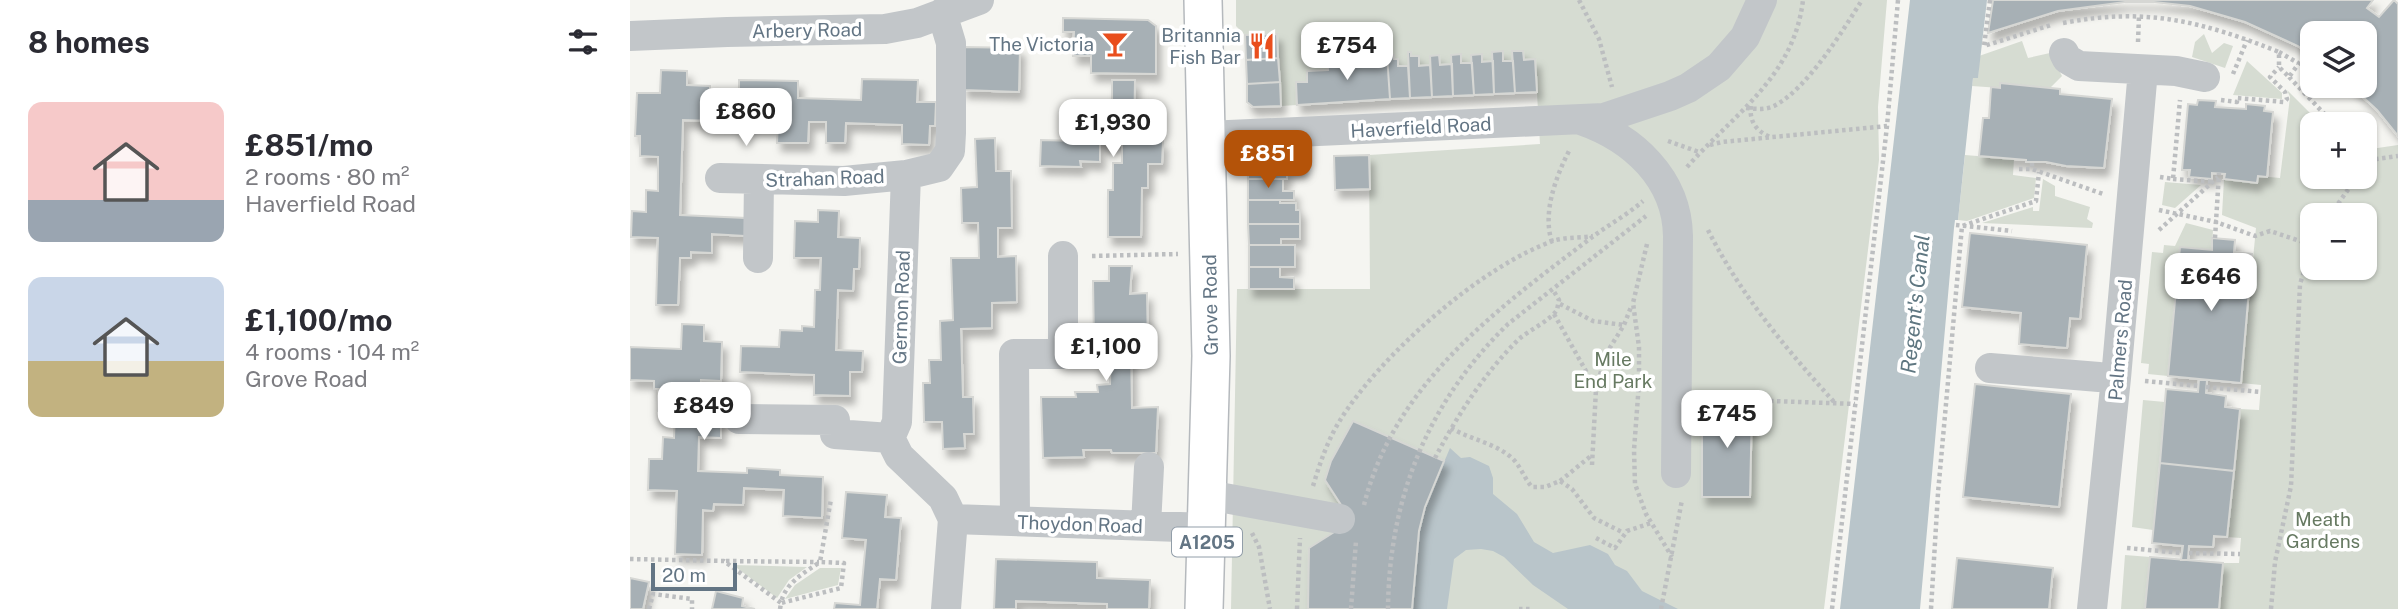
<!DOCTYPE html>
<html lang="en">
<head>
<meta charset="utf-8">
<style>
	:root { --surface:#fff; --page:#f2f2f3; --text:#2b2b33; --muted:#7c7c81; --accent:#b45309 }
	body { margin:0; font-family:"Public Sans",sans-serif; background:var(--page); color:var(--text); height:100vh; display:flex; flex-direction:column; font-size:26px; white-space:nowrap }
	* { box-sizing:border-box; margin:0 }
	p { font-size:23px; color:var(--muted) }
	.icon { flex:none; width:38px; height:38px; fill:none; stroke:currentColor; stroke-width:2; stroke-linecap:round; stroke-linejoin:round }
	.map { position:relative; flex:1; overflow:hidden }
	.drawer { display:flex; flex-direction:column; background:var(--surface); width:630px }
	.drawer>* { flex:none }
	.tools { position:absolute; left:1670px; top:21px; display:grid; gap:14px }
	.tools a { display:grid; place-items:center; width:77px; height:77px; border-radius:14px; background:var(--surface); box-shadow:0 2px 5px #0004; font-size:35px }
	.scale { position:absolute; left:21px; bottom:18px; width:86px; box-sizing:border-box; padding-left:7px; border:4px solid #637584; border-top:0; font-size:19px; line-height:24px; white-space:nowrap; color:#637584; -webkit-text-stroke:5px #fff; paint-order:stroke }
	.price { position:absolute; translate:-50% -60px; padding:0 16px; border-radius:14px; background:#fff; color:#222; font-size:23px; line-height:46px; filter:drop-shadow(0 2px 4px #0008) }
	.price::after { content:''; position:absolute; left:50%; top:42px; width:21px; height:16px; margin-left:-10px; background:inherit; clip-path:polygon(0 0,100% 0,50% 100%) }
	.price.active { background:var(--accent); color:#fff }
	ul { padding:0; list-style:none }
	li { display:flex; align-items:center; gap:21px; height:175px; padding:0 28px }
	li span { display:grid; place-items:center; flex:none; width:196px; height:140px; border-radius:14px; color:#555 }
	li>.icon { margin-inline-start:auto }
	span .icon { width:84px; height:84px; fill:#fffc; stroke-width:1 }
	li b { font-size:30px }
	h2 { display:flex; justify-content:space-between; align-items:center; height:84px; padding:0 28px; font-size:30px }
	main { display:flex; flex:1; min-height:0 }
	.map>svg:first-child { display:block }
	.green { fill:#d6dcd2; fill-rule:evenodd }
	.water { fill:#b9c5ca }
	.building { fill:#a7b0b5; stroke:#d6d7d4; stroke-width:2; filter:url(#shadow) }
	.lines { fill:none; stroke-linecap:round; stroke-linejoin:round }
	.major-casing { stroke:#b5b9bd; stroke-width:40 }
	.path { stroke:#bcbec0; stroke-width:4.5; stroke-dasharray:3.5 3.5; stroke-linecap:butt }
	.minor { stroke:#c2c6c9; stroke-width:30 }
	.major { stroke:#fff; stroke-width:37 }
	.labels { text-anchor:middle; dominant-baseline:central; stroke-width:7; stroke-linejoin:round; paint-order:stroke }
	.shield { fill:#fff; stroke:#929ea9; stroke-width:2 }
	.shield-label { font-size:18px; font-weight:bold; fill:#637584 }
	.street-label { font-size:19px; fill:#637584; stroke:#fff }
	.poi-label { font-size:19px; fill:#637584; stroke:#fff; text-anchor:end }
	.park-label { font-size:19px; fill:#677a62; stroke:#fff }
	.water-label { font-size:21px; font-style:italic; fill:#5f7781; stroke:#fff }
</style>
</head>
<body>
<main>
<section class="drawer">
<h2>8 homes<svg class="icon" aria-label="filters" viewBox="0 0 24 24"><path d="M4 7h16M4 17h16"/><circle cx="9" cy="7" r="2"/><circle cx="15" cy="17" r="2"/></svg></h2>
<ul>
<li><span style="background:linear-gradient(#f6c9c9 70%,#9aa5b1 0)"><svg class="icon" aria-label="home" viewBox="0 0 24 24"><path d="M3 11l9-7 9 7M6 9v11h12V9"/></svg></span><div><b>£851/mo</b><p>2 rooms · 80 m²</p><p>Haverfield Road</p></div></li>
<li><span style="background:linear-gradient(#c9d6e8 60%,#c2b280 0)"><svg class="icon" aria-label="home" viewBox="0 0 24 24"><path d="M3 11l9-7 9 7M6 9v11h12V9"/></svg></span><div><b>£1,100/mo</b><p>4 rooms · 104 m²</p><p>Grove Road</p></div></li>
</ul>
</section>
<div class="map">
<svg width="1768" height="609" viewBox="0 0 1768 609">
	<defs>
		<filter id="shadow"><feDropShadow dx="4.5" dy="8" stdDeviation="3.5" flood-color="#0004"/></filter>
	</defs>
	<rect width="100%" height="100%" fill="#f5f5f1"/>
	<path class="green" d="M606,0H1257L1248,107L1249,160L1194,609H601L607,289H740L739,155L910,144L905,60H894L893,51L882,52L883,61H873L872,52L863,61L852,62V54L842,55V63H831L830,54L821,55L822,64L810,65L809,55L800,56V65L789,66V56H781V53L778,52V66H768V59H764V55L698,59V70L677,82L666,83L667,105L651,106L647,34L615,35L606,26Z
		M1574,34L1582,53L1594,43L1603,46L1595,68L1562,57L1565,42Z
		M1392,41L1398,58L1420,53L1432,76L1420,88L1371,83L1370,88L1342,86L1343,78H1348L1349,56Z
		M1617,61L1652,93V99L1603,95Z
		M1657,90L1691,124H1682V177H1734V150L1768,145V609H1589L1593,563H1609L1611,538L1597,537L1610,409L1629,410L1631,385L1611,383L1626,228L1592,215L1594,179L1627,183L1628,176L1650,178L1660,97ZM1682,215H1734V268H1682Z
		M1335,155L1384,159L1383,175L1406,178L1404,198L1337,221L1328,220Z
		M1413,179L1425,186V196L1460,207L1457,219L1463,223L1462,228L1352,223L1403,207V211H1409Z
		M1535,182L1571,185L1545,208L1532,205Z
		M1556,223L1583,230L1582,250L1550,247L1538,376L1518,374L1519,364L1511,363L1522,252L1533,253L1534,245L1545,246Z
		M1513,400L1535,402L1523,530L1502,527Z
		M1495,555L1520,557L1515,609H1491Z
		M103,565L177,567L159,580L147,598Z
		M190,568H211L208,585L155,599L165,585Z"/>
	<path class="water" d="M1280,0H1357L1348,78H1343L1328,220H1325L1324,228L1290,609H1210Z
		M820,448L831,458L840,457L859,466L863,478V494L887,514L904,542L923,553L960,545L978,554L985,565L997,571L1012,591L1048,609H938L903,585L874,557L863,551L851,549L836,550L824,559L817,609H782L789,531L795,507Z"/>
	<path class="building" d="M1363,0H1743L1737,8L1749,17L1764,0L1768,4V136L1747,110L1721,86H1734V33H1682V56L1668,46L1615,22L1560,6L1524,2H1495L1428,11L1358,33Z
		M433,18L518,20L526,26V74L461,73V56H443L444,32H433Z
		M647,34L648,58L616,60L615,35Z
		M333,47L390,48L389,92L333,90Z
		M873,51V61H883L885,93L864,94L862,52Z
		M882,51H893L894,60L905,59L907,92L885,93Z
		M778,52H781V56H789V66L800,65L802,97L780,98Z
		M831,54V63H842L844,95L823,96L821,55Z
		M852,54V62L863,61L864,94L844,95L841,55Z
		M757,55L760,99L667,105L666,82H677V71L698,70L697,59Z
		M757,55H764V59H768V66H778L780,98L760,99Z
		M809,55L810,65L822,64L823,96L802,97L800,56Z
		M648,58L650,82L617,84L616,60Z
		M31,70L57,71V85L80,86V95L109,96V80L168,81V98L231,100L232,79L288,80L287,102H306L305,126H300L299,145L272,144V125L216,123L215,143H196V122H179L178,143H147L148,123L53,120L50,215L116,218L115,236L82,234V253L61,252V258H50L48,305H26L28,238L1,237L2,211L16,212V190L28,191V157L10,156V136H5L7,93H30Z
		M482,80H505L504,140L533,141L532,164H518V188H512L511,237H478V190H483V163H492V143H470V162L450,161L451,167L410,166L411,140L448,141V124H470V119H482Z
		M650,82L651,106L623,107L617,102V84Z
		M1370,83L1430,89V94L1482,99L1474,168L1436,166L1416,162H1396V160L1349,156L1353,118H1359L1361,87L1370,88Z
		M1568,100L1586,101L1585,107L1616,109V104L1635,106L1634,111L1643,112L1637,177L1628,176L1627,183L1594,179L1595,174L1582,173V179L1559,177L1560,170H1552L1558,104L1567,105Z
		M365,138L366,171H381L382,228H368V257L386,256L387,302L362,303V328L331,329L333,397H343L344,434H334L335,448L313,449L312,422H294L293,383H300L299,360H311L310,321L323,320L321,258H349L348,223H332L331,188L347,187L345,139Z
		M739,155L740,189L705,190L704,156Z
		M618,157H673V170L657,169V179H618Z
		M618,179H653V191H664V200H618Z
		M618,200H650V203H666V210H670V224H618Z
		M188,210L209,211L208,237L230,238L229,269H224L223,291L208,290L206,350L233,351L232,372H220V396L184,395V375L110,372L111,346L149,347L150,330L172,331V326L184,327L185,290H190L191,258H164L165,221L188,222Z
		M618,224H670V239H651V245H619Z
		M1340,233L1457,245L1450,319L1440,318L1437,348L1389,344L1391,313L1332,307Z
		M1582,238L1605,240L1604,252L1622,254L1611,383L1538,376L1550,247L1582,250Z
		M619,245H665V267H619Z
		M479,266H502L500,294L517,293L518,348L501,349L502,408L528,407L526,453H482L481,450H453L454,457L413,458L411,397H446L445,392H468L467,385L480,384L481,344L464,345L463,281H479Z
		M619,267H650V277L664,278V289H619Z
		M52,324L74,325V341L92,342L91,381L71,380L70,414L91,415V438L69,437L68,471L117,473V468L150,470V475L193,477L192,518L153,516L154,490L114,488L113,505L84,504L83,511L73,510L72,555L45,554L47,491L18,490L19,459H32L33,437L44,438L45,412L28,411L29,389H24V381L0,380V347L51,349Z
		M1569,379L1577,380L1576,393L1596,396L1595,407L1610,409L1604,471L1530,463L1536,389L1568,392Z
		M1345,384L1441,394L1429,507L1333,497Z
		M1078,402H1113L1122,407L1120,497H1072V408Z
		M723,421L814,461L795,507L789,531L782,609H678L679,548L709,529L713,508L695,480L701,461Z
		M1530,463L1604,471L1597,537L1584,536L1583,547L1559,546L1558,560H1551L1553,546L1522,543Z
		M216,492L257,495L255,517L271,518L266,580L250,579L247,609H204L205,603L230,605L236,540L212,538Z
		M1520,557L1593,563L1589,609H1515Z
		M1327,558L1423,568L1419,609H1322Z
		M366,559L467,562V578L520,580L519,609H477V604L386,601V609H364Z
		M0,578L19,582L13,609H0Z
		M86,591L113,598L112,606L125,609H82Z"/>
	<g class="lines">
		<g class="major-casing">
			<path id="major" d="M573,0L581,356L574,609"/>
		</g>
		<path class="path" d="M949,0L969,39L982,87
			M1360,0L1354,46L1421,25
			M1433,23C1516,7 1571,21 1649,52V67L1659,77L1677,52
			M1508,42L1509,16
			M1649,52L1668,63
			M1603,74L1617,40
			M1659,77L1704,124
			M1591,100L1607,102V98L1654,102L1657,99L1655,92L1640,77L1649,67
			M1121,106C1119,121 1126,131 1140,137
			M1116,108C1126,109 1135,110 1144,106C1177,89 1212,32 1232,0
			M1038,141L1069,152
			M1080,145L1092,142L1257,126
			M1402,163V169L1473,194
			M1734,166L1739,160L1768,156
			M1057,167C1104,114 1164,77 1173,0
			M1389,169H1402
			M1530,177L1543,179L1550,100
			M1543,179L1584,182
			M1529,210L1586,222L1625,236L1640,231L1682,245
			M1700,215L1727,177
			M1326,225L1382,231
			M1078,230C1110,294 1157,350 1205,403
			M1529,230L1588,177
			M1585,238L1589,173
			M922,242C912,213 926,176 940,149
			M1017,244L1003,303L1009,347V383L1004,450L1005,484L1016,514L1042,557
			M462,256L548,254
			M930,304L963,321L994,325
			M924,314L966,389
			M1515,381L1569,386
			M1576,387L1631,392
			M1140,401L1225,404
			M821,428C841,440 866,443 883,459C891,467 894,478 902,487H915L930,481L942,489L964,518L994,533
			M805,458C827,416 855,372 889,339C901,329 918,322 927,310L929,300L923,290
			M962,465L966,389L976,354L994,325L1001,307
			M930,481L962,455
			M683,486C690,463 697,442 709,422C749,356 853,264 926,240C938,237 951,238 963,236
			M734,505C764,384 867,309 961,238C978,225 997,215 1013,201
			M622,533L629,547L640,609
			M966,538L985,548L997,531L1021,523
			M1497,548L1552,553
			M1559,553L1610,554
			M0,559L94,561L151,603C155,583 174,573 190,562
			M96,561L189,562
			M19,609L23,594L62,599V609
			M150,609L151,603L211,588L214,563L190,562L201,499
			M667,609L670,538
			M721,609L726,541
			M758,609C759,498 798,402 878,324L1016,216
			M889,609H901
			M1031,609L1052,500
			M1202,609L1257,126L1268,0
			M1301,609L1308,493L1332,226L1406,201L1409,172
			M1641,609L1645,562L1661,486L1670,284L1682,248"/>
		<path class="minor" d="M0,36L97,32L255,29L287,23L349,0
			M1434,53L1437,59L1449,66L1546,71L1575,77
			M951,120C1003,138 1047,178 1048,236L1046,473
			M577,136L974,118L1040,96L1058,88L1089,67L1115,37L1132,0
			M276,175L267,422L260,438L269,456L313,498L323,519L316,609
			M90,178L214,181L276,175L309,167L320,151L321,133V43L312,13
			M128,258L129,180
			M1360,368L1469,377
			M109,419L205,420V434L260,438
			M578,495L710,519
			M323,519L578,528
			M385,521L384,354H433V256
			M516,526L519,467
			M1462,609L1486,378L1513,70"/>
		<use href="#major" class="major"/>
	</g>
	<defs>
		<g id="bar-bare" transform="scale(2.1)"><path d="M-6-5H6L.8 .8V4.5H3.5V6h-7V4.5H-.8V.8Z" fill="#e94e1d" stroke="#fff" stroke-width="2.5" paint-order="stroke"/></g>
		<g id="restaurant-bare" transform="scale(2.1)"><path d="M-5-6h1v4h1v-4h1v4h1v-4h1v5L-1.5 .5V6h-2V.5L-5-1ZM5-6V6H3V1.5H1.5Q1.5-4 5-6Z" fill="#e94e1d" stroke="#fff" stroke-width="2.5" paint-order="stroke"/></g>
	</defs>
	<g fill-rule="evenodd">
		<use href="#bar-bare" x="485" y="44"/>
		<use href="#restaurant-bare" x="632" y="46"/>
	</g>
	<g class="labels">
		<rect class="shield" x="542" y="527.5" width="70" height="29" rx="5"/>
		<g class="shield-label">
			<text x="577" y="542">A1205</text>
		</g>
		<g class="street-label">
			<text transform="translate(177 30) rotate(-1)">Arbery Road</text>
			<text transform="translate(791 127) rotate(-3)">Haverfield Road</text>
			<text transform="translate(195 178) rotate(-2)">Strahan Road</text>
			<text transform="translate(580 305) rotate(-91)">Grove Road</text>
			<text transform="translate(271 307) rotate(-88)">Gernon Road</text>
			<text transform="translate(1490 340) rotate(-85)">Palmers Road</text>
			<text transform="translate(450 524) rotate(2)">Thoydon Road</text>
		</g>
		<g class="poi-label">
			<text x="611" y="35">Britannia<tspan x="611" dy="22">Fish Bar</tspan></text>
			<text x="464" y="44">The Victoria</text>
		</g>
		<g class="park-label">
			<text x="983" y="359">Mile<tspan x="983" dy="22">End Park</tspan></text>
			<text x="1693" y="519">Meath<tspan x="1693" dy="22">Gardens</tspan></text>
		</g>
		<g class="water-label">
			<text transform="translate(1285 304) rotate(-84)">Regent's Canal</text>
		</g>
	</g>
</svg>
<div class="tools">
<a><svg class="icon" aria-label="layers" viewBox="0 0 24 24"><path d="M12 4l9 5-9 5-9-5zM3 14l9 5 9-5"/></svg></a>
<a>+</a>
<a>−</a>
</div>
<div class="scale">20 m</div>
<b class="price" style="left:717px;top:82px">£754</b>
<b class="price" style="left:116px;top:148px">£860</b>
<b class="price" style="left:483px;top:159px">£1,930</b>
<b class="price active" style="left:638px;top:190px">£851</b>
<b class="price" style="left:1581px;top:313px">£646</b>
<b class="price" style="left:476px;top:383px">£1,100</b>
<b class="price" style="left:74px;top:442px">£849</b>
<b class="price" style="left:1097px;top:450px">£745</b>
</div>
</main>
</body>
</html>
